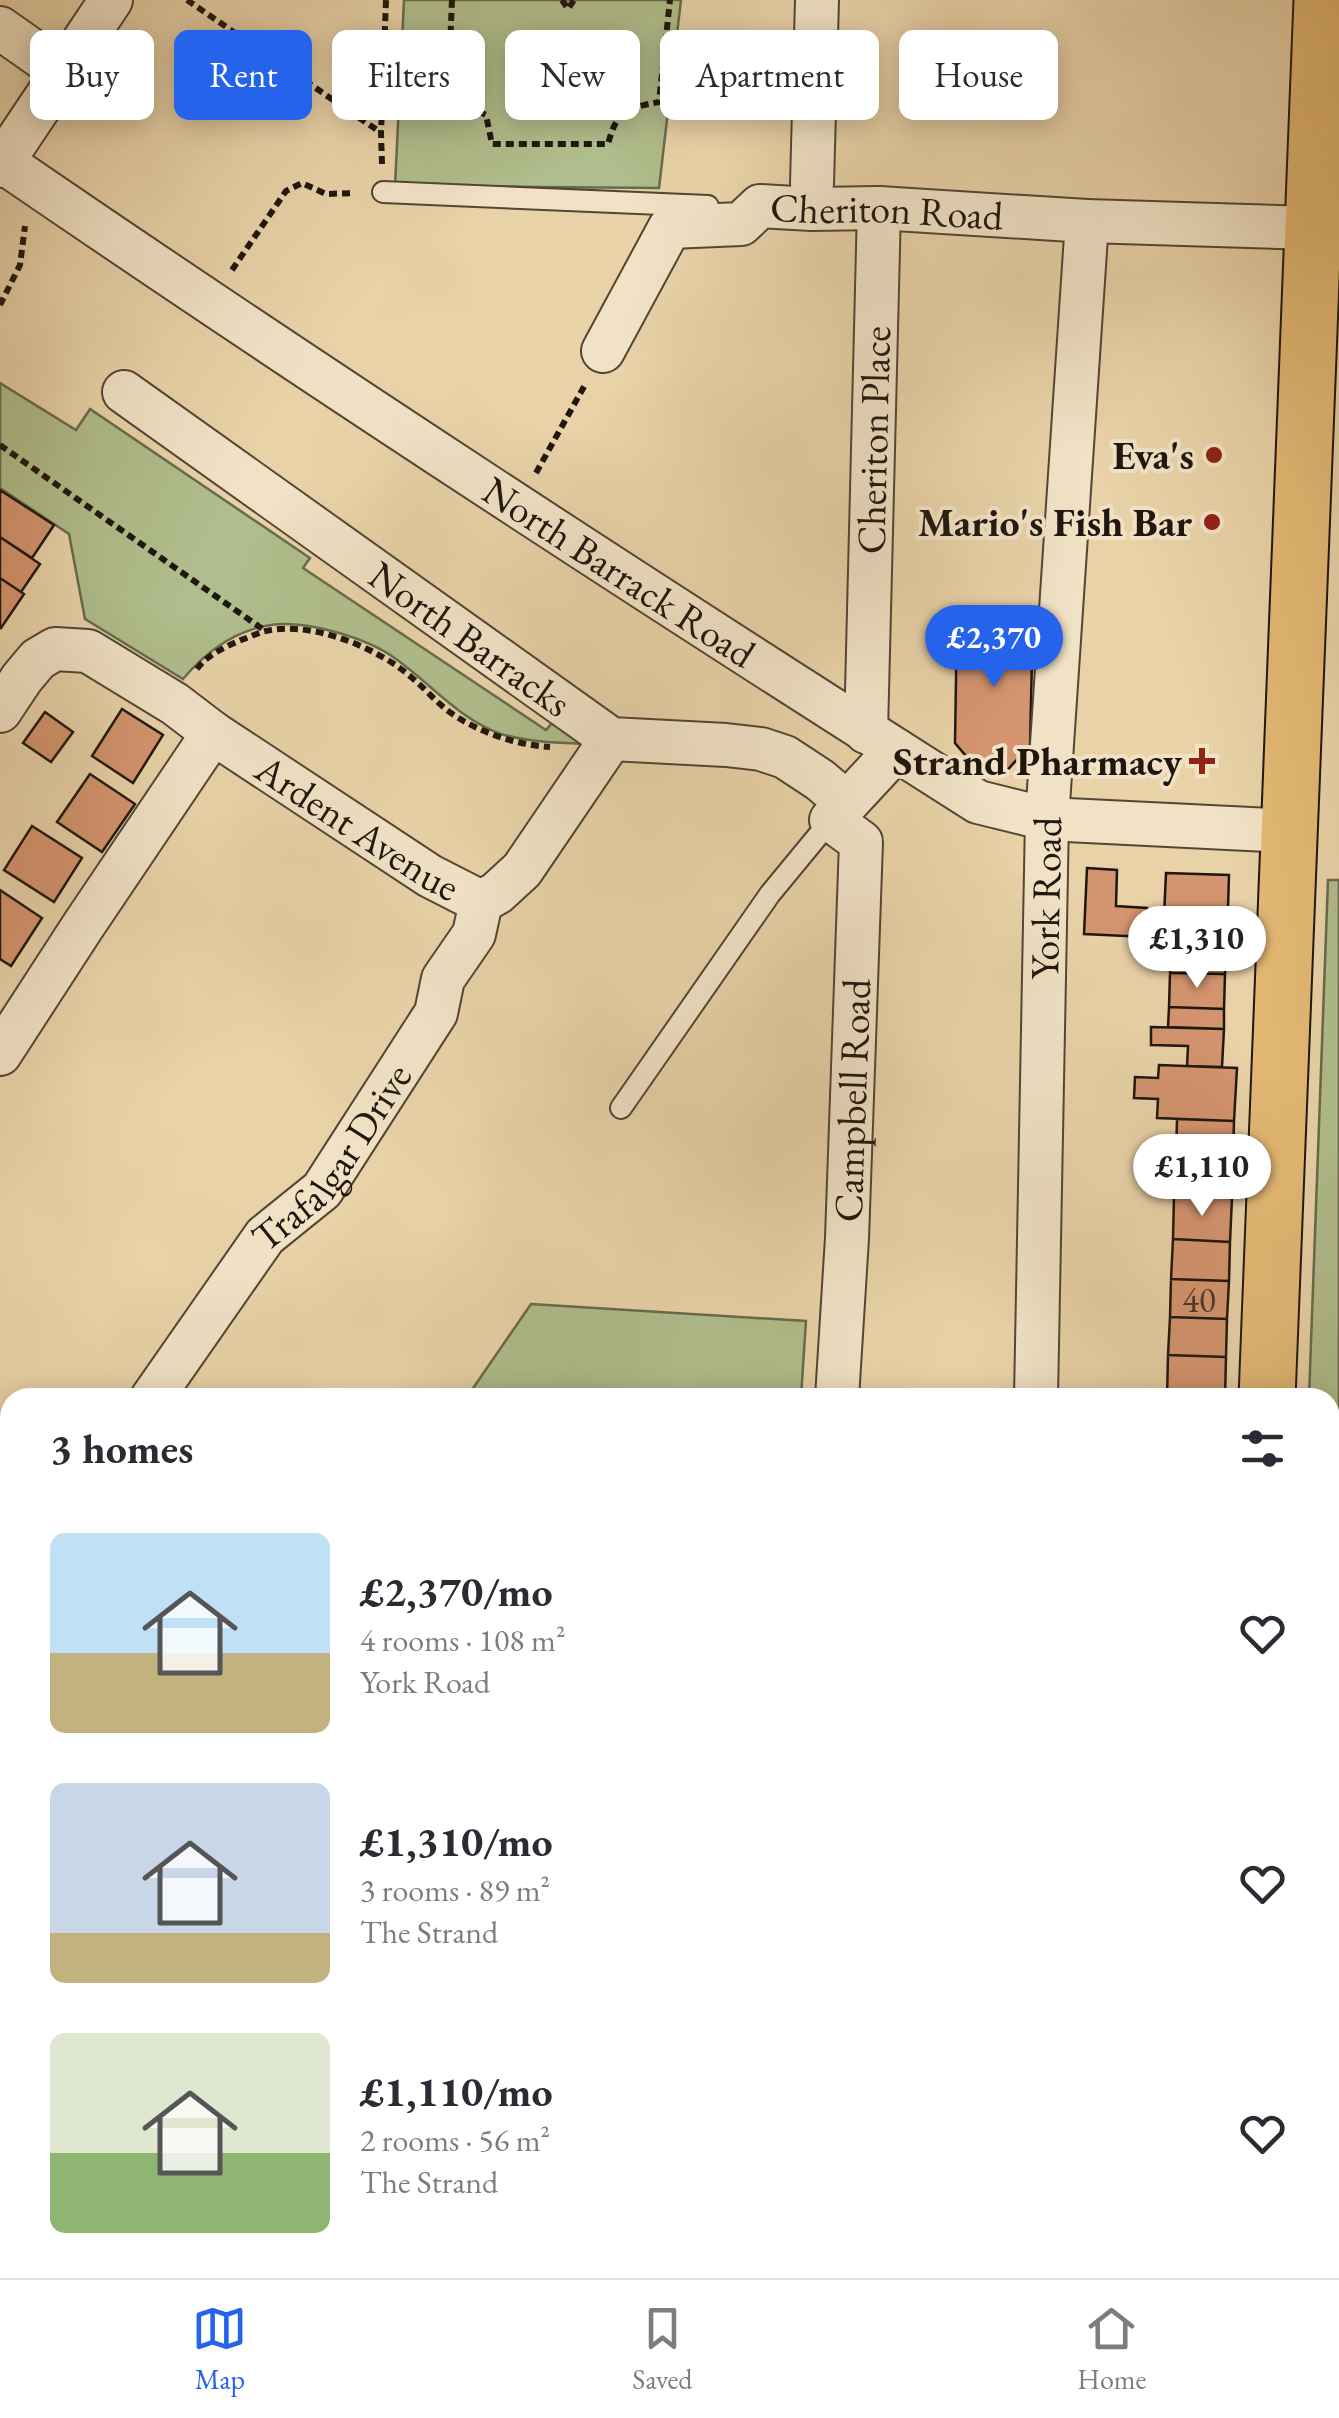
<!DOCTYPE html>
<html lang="en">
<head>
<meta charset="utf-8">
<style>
	:root { --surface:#fff; --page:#f7f7f7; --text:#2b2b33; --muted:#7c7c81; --line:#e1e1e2; --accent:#2563eb }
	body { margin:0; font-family:"EB Garamond",serif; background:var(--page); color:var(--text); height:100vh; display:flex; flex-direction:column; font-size:38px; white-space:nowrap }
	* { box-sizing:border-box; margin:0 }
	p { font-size:32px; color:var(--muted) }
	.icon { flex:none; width:55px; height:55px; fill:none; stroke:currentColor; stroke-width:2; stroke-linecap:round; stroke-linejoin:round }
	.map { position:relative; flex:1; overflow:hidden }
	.side { position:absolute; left:0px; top:1388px; width:1340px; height:892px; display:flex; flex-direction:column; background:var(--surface); border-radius:30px 30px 0 0; box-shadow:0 5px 25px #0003 }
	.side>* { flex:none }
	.top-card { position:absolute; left:30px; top:30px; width:1280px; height:90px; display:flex; gap:20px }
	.price { position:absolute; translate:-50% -85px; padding:0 22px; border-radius:35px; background:#fff; color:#222; font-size:32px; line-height:65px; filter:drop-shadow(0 2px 5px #0008) }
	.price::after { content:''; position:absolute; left:50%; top:60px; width:30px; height:22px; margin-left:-15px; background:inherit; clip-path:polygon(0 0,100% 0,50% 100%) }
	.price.current { background:var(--accent); color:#fff }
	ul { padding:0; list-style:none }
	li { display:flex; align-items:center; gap:30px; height:250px; padding:0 50px }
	li span { display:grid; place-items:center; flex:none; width:280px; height:200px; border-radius:15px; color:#555 }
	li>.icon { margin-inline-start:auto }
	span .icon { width:120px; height:120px; fill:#fffc; stroke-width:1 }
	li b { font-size:42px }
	h2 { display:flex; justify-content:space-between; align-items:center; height:120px; padding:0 50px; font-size:42px }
	.tag { padding:0 35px; border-radius:15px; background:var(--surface); box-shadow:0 5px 25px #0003; font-size:35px; line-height:90px }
	.tag.current { background:var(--accent); color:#fff }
	.dock { display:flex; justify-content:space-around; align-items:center; height:140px; border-top:2px solid var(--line); background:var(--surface); font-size:28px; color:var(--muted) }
	.dock a { display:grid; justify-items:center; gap:5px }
	.dock .current { color:var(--accent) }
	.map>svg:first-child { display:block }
	.green { fill:#b0bd8c; stroke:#686a4e; stroke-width:2.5 }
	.building { fill:#d4946f; stroke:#1f170f; stroke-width:2.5 }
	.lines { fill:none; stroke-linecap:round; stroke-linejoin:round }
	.lane-casing { stroke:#524635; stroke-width:24 }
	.street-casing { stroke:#524635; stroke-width:46 }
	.primary-casing { stroke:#1f170f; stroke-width:59 }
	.path { stroke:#1f170f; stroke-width:6; stroke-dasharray:8 5; stroke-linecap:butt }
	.lane { stroke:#f1e2c6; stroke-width:20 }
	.street { stroke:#f1e2c6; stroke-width:42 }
	.primary { stroke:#e4b974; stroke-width:55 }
	.poi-dot { fill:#8f2418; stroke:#f1e2c6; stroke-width:4 }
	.labels { text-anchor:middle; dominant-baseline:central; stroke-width:8; stroke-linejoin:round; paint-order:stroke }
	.number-label { font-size:35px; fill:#4c3627 }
	.street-label { font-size:40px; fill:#1f170f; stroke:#f1e2c6 }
	.poi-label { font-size:40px; font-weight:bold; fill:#1f170f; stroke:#f1e2c6; text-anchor:end }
</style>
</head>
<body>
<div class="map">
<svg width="1339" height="2278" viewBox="0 0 1339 2278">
	<rect width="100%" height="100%" fill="#e9d2a8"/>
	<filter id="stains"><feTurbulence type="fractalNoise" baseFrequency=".002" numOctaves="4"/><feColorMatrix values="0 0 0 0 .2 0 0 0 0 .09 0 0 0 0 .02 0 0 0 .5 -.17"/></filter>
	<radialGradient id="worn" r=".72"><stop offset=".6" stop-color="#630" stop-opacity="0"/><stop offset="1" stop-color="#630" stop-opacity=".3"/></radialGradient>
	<path class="green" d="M404,0H681L659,188L395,186Z
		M0,383L76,430L90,409L310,558L303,568L546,730L562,711L585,744C557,743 528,742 501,734C459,719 431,684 396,659C366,637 301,618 265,626C231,633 204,654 183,679L85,619L69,534L0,488Z
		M1328,880H1339V2096L1330,2095V1398L1309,1397Z
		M531,1304L806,1321L801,1397H467Z
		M1330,2199L1339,2200V2278H1262V2270H1330Z"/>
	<path class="building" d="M0,490L54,525L32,558L0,537Z
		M0,537L40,564L21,592L0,578Z
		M0,578L24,594L1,628L0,627Z
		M957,615L1033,617L1030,745L1003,775H982L955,743Z
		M122,709L163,735L133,783L92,756Z
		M45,712L73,732L51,762L23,743Z
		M90,774L135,804L102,852L57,822Z
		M32,826L82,858L54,902L4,870Z
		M1087,868L1117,870L1116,906L1147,908L1146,937L1084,934Z
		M1166,873L1229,875L1227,941L1163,939Z
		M0,890L42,918L11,966L0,959Z
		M1171,939L1227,941L1225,974L1170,973Z
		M1170,973L1225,974L1224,1009L1169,1007Z
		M1169,1007L1224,1009V1029L1168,1027Z
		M1151,1027L1224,1029L1222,1067L1187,1066L1188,1046L1151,1045Z
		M1159,1065L1237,1068L1234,1121L1157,1118L1158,1099L1134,1098L1135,1077L1158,1078Z
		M1177,1119L1234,1121L1233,1160L1176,1158Z
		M1176,1158L1233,1160L1232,1198L1174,1196Z
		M1174,1196L1232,1198L1230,1242L1173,1239Z
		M1173,1239L1230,1242L1229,1281L1171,1279Z
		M1171,1279L1229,1281L1227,1319L1170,1317Z
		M1170,1317L1227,1319L1226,1357L1168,1355Z
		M1168,1355L1226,1357L1225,1398H1167Z
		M901,2270H972L970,2278H915L900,2276Z
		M1133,2270H1180V2278H1133Z"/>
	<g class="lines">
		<g class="lane-casing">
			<path id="lane" d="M383,192L708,206
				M621,1108L770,894L831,820"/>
		</g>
		<g class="street-casing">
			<g id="street">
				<path d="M0,28L64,73"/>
				<path id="s1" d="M3,162C324,382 650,594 978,802L1047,819L1290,831"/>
				<path d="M0,166L111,0"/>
				<path d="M812,184L817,0"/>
				<path id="s2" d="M603,351L670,227L741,224L760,206L812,209L879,208L1087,221L1312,228"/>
				<path id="s3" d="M124,392L611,739L726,745L761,749L785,757L820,780L846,802"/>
				<path id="s4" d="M0,711L22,678L38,659L55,649L88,651L175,704L213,733L430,876L481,902L497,893L522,870L611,739"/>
				<path id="s5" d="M866,732L879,208"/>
				<path d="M0,1054L83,926L213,733"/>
				<path id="s6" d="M152,1398L265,1236L322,1190L436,1013L443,979L474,934L481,902"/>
				<path id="s7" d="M837,1398L847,1238L861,842L831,820L896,750"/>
				<path id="s8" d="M1036,1398L1047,819L1087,221"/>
				<path d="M0,1639L10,1646"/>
				<path d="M0,2061L10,2046"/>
				<path d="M0,2272L10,2278"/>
				<path d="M645,2278L648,2270"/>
				<path d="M990,2278L991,2270"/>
			</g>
		</g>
		<g class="primary-casing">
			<path id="primary" d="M1267,1398L1322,0
				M1237,2278L1238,2270"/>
		</g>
		<path class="path" d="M187,0L380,132
			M452,0L448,96L486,115L492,144H608C617,110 627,108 659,102L670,0
			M562,0L568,9L574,0
			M382,164L381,133L386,0
			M232,270L286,191L302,183L326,194L354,193
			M0,305L20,265L25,226
			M0,445L264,630
			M536,473L586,383
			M197,669C207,655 225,647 241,640C248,638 255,634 262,632C308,619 377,647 411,677C427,690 439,706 457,717C484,734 518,745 550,747
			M1330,1434H1339
			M1330,1926H1339
			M1330,2176L1339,2177"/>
		<use href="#lane" class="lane"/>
		<use href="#street" class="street"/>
		<use href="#primary" class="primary"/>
	</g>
	<g class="poi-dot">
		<circle cx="1214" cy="455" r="10"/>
		<circle cx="1212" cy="522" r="10"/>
		<path d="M1197 746h10v10h10v10h-10v10h-10v-10h-10v-10h10z"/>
	</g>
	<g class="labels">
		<g class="number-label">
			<text x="1199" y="1299">40</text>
		</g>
		<g class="street-label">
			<text stroke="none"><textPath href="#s2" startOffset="365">Cheriton Road</textPath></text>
			<text stroke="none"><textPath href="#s5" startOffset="292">Cheriton Place</textPath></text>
			<text stroke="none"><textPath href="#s1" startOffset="740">North Barrack Road</textPath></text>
			<text stroke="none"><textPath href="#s3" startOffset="425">North Barracks</textPath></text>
			<text stroke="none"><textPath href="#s4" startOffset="440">Ardent Avenue</textPath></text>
			<text stroke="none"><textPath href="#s8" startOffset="500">York Road</textPath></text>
			<text stroke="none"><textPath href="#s7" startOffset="298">Campbell Road</textPath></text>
			<text stroke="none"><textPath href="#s6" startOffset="302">Trafalgar Drive</textPath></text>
		</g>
		<g class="poi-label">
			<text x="1194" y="455">Eva's</text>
			<text x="1192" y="522">Mario's Fish Bar</text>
			<text x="1182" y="761">Strand Pharmacy</text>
		</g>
	</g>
	<rect width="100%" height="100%" filter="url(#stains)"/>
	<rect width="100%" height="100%" fill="url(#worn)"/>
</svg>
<b class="price current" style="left:994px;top:690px">£2,370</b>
<b class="price" style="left:1197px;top:991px">£1,310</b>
<b class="price" style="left:1202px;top:1219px">£1,110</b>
<div class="top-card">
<a class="tag">Buy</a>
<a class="tag current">Rent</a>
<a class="tag">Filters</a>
<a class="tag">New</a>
<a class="tag">Apartment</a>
<a class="tag">House</a>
</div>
<section class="side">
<h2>3 homes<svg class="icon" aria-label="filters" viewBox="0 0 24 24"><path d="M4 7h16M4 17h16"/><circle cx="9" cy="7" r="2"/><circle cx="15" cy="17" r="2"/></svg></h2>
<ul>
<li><span style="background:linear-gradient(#bfe0f5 60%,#c2b280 0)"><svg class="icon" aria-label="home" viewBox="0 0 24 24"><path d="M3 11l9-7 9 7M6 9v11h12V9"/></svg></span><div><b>£2,370/mo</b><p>4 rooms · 108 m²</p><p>York Road</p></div><svg class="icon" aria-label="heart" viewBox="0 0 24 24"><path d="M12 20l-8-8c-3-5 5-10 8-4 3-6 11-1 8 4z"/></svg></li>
<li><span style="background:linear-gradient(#c9d6e8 75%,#c2b280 0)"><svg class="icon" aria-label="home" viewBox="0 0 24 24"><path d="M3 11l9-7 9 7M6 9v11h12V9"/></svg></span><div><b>£1,310/mo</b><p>3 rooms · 89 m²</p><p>The Strand</p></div><svg class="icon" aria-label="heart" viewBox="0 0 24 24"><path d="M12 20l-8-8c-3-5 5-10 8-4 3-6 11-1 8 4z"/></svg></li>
<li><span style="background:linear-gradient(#dfe7d0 60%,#8fb573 0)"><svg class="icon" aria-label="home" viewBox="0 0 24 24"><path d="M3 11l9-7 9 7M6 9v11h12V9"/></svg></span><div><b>£1,110/mo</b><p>2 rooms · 56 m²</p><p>The Strand</p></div><svg class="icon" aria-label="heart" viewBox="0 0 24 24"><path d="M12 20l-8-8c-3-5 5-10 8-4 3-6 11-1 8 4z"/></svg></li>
</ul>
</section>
</div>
<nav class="dock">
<a class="current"><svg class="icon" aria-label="map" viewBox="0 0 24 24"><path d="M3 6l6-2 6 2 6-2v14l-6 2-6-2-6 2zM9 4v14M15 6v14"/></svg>Map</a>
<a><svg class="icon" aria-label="saved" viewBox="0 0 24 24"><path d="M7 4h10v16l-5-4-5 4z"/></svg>Saved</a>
<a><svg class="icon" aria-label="home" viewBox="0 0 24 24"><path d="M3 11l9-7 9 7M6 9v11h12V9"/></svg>Home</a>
</nav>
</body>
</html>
